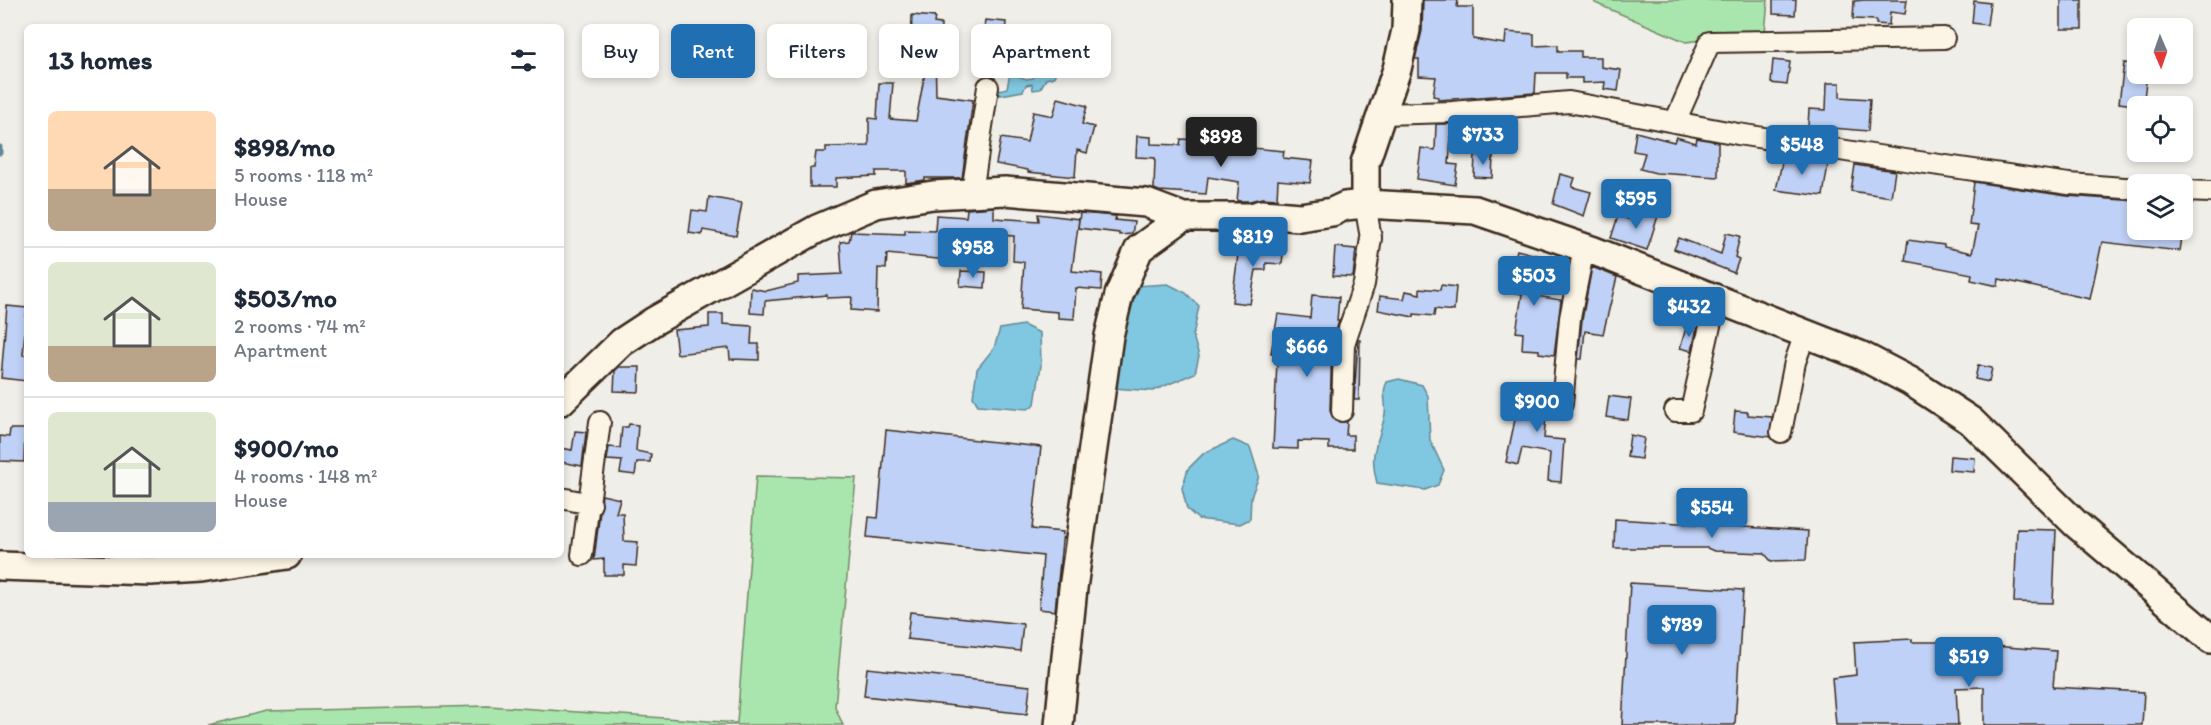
<!DOCTYPE html>
<html lang="en">
<head>
<meta charset="utf-8">
<style>
	:root { --surface:#fff; --page:#f2f2f3; --text:#1f2937; --muted:#747a83; --line:#e0e1e3; --accent:#1f6fb2 }
	body { margin:0; font-family:Itim,sans-serif; background:var(--page); color:var(--text); height:100vh; display:flex; flex-direction:column; font-size:22px; white-space:nowrap }
	* { box-sizing:border-box; margin:0 }
	p { font-size:20px; color:var(--muted) }
	.icon { flex:none; width:33px; height:33px; fill:none; stroke:currentColor; stroke-width:2; stroke-linecap:round; stroke-linejoin:round }
	.map { position:relative; flex:1; overflow:hidden }
	.sheet { position:absolute; left:24px; top:24px; width:540px; height:534px; display:flex; flex-direction:column; background:var(--surface); border-radius:9px; box-shadow:0 3px 9px #0003 }
	.sheet>* { flex:none }
	.hud { position:absolute; left:582px; top:24px; width:570px; height:54px; display:flex; gap:12px }
	.needle { width:39px; rotate:178deg }
	.tools { position:absolute; left:2127px; top:18px; display:grid; gap:12px }
	.tools a { display:grid; place-items:center; width:66px; height:66px; border-radius:9px; background:var(--surface); box-shadow:0 3px 9px #0003; font-size:30px }
	.price { position:absolute; translate:-50% -51px; padding:0 14px; border-radius:6px; background:var(--accent); color:#fff; font-size:20px; line-height:39px; filter:drop-shadow(0 2px 3px #0008) }
	.price::after { content:''; position:absolute; left:50%; top:36px; width:18px; height:14px; margin-left:-9px; background:inherit; clip-path:polygon(0 0,100% 0,50% 100%) }
	.price.active { background:#222; color:#fff }
	ul { padding:0; list-style:none }
	li { display:flex; align-items:center; gap:18px; height:150px; padding:0 24px }
	li+li { border-top:2px solid var(--line) }
	li span { display:grid; place-items:center; flex:none; width:168px; height:120px; border-radius:9px; color:#555 }
	li>.icon { margin-inline-start:auto }
	span .icon { width:72px; height:72px; fill:#fffc; stroke-width:1 }
	li b { font-size:26px }
	h2 { display:flex; justify-content:space-between; align-items:center; height:72px; padding:0 24px; font-size:26px }
	.tag { padding:0 21px; border-radius:9px; background:var(--surface); box-shadow:0 3px 9px #0003; font-size:21px; line-height:54px }
	.tag.active { background:var(--accent); color:#fff }
	.map>svg:first-child { display:block }
	.green { fill:#a8e6ae; stroke:#728866; stroke-width:1.5 }
	.water { fill:#80c7e1; stroke:#648893; stroke-width:1.5 }
	.lines { fill:none; stroke-linecap:round; stroke-linejoin:round }
	.stream { stroke:#648893; stroke-width:5 }
	.building { fill:#bfd1f6; stroke:#3b2a1e; stroke-width:1.5 }
	.street-casing { stroke:#3b2a1e; stroke-width:24 }
	.secondary-casing { stroke:#3b2a1e; stroke-width:32 }
	.street { stroke:#fcf5e5; stroke-width:20 }
	.secondary { stroke:#fcf5e5; stroke-width:27 }
</style>
</head>
<body>
<div class="map">
<svg width="2211" height="725" viewBox="0 0 2211 725">
	<rect width="100%" height="100%" fill="#f0eee8"/>
	<filter id="ink" filterUnits="userSpaceOnUse"><feTurbulence type="fractalNoise" baseFrequency=".0167" numOctaves="2"/><feDisplacementMap in="SourceGraphic" scale="12" xChannelSelector="R" yChannelSelector="G"/><feConvolveMatrix kernelMatrix="1 2 1 2 8 2 1 2 1" color-interpolation-filters="sRGB"/></filter>
	<g filter="url(#ink)">
		<path class="green" d="M1594,0H1768L1765,33L1686,42L1595,3Z
			M756,476L856,478L835,707L843,725H208L267,711L489,706L737,723Z"/>
		<path class="water" d="M1047,61L1059,63L1054,77L1046,79L1040,89L1033,90L1032,84L1026,85L1023,91L995,96V91L1007,88L1010,73L1026,79L1033,78L1040,64Z
			M1168,284L1186,293L1199,306L1193,336L1199,356L1195,373L1153,391L1113,388L1117,344L1135,286Z
			M1023,325L1040,333L1041,365L1035,404L1028,409L978,405L973,397L977,369L994,348L1000,329Z
			M1399,379L1422,385L1428,396L1430,440L1444,470L1438,485L1425,490L1377,483C1368,448 1379,446 1385,414C1387,403 1381,393 1387,382Z
			M1233,440L1250,447L1259,476L1251,497L1250,519L1240,524L1198,519L1187,509L1182,488L1188,469L1204,453Z"/>
		<g class="lines">
			<path class="stream" d="M0,147V153"/>
		</g>
		<path class="building" d="M1423,0H1458L1457,7H1473V39L1505,44L1506,32L1534,34V46L1558,45V51H1581V57H1601V67L1621,70L1618,91L1604,89L1605,82L1582,83V78H1566V73H1536L1535,93L1438,100V97L1433,96L1436,77L1419,76V59H1415L1422,31Z
			M1773,0H1796L1795,15L1773,14Z
			M1864,0H1907L1905,14L1890,12L1889,25L1876,24V20L1853,19L1854,1Z
			M2061,0H2082V29H2061Z
			M1974,1L1990,3L1987,25L1972,23Z
			M912,15L935,17L934,23L941,24L940,54L935,53L936,95L973,100L962,178H925V180L906,183V171H876V176L836,178V187H810V168H814L816,152H826V147L869,146V118L877,119L879,83H893L890,119L916,121L925,72L910,73Z
			M985,20L1006,22L1004,44L983,42Z
			M1773,60L1790,62L1787,85L1771,83Z
			M2124,63L2138,64V74H2147L2143,106L2119,103Z
			M1827,83H1840V97L1870,99L1868,131L1808,126L1809,109L1826,110Z
			M1058,98L1087,106L1082,124L1094,127L1087,153L1077,150L1075,177L1028,172V170L996,164L1001,138L1027,142L1033,112L1053,116Z
			M1504,120L1500,141L1484,139L1487,121Z
			M1436,124H1452L1449,164L1458,165L1455,185L1417,179L1421,148L1435,150Z
			M1636,132L1674,142L1676,137L1696,143L1697,138L1718,142V177L1656,173L1640,169L1645,153L1633,151Z
			M1137,136L1151,137V144L1180,145L1181,139L1197,140V145L1252,153V148L1284,151L1283,158L1313,161L1310,183L1278,180L1277,199L1262,198L1250,201H1237L1239,182L1208,177L1206,194L1159,191L1154,189L1155,158L1136,157Z
			M1784,153L1828,164L1823,196L1776,190Z
			M1475,155L1493,156L1492,178L1474,177Z
			M1855,165L1895,171L1891,197L1851,191Z
			M1560,174L1575,178L1572,187L1591,192L1584,216L1553,204Z
			M1974,182L2067,196L2138,201V230H2183L2180,251L2102,242L2090,299L1999,279L1998,286L1971,280L1972,274L1905,261L1908,240L1944,245V247L1972,253L1978,226L1969,225Z
			M709,197L742,203L736,236L703,230L702,235L689,233L692,210L707,212Z
			M994,207V218L1039,221L1038,214L1079,219L1072,271L1102,274L1101,290L1076,288L1074,319L1058,318V312L1021,309L1024,262L1013,261L1014,236L971,234L968,262L887,254L886,269L878,268L877,312L851,310L852,297L827,298V295L765,301L764,314L750,313L751,288L766,291L798,283V276L842,274L840,242L849,241L851,232L905,234V230L935,231L936,215L966,217L967,209Z
			M1641,210L1658,216L1647,250L1611,238L1618,216L1637,222Z
			M1080,213L1116,216L1115,220L1134,222L1132,234L1119,235V233L1078,228Z
			M1726,233L1740,236L1735,257L1739,259L1734,273L1674,249L1679,238L1721,254Z
			M1270,242L1284,243L1282,264L1266,263V270H1256L1250,304L1232,302L1239,246L1270,248Z
			M1335,247L1356,249L1353,277L1333,276Z
			M1517,250L1540,256L1530,295L1561,300L1554,355L1539,353V350L1522,349L1523,333L1516,332L1522,294L1507,291Z
			M1592,267L1617,277L1603,334L1585,331L1582,359H1578L1582,320Z
			M961,271L986,272L985,288L960,286Z
			M1441,285L1456,287L1454,311L1435,309L1434,316L1414,314V317L1378,310L1380,296L1404,299L1406,291L1420,294V288L1440,290Z
			M1312,295L1339,297L1337,321H1339L1332,344L1330,411L1335,421L1347,422L1346,435H1353V449H1329V442L1298,441V449L1273,448L1277,361L1273,360L1274,353H1271L1278,314L1310,318Z
			M1674,299L1698,309L1693,322L1669,314Z
			M7,306L27,308L23,355H27V381L1,378Z
			M709,314H723V324L752,326L751,344H759V360L730,359L729,348L677,354L674,330L709,327Z
			M1687,325L1697,328L1692,351L1680,348Z
			M1358,340H1360L1359,400H1354Z
			M1978,365L1992,368L1989,382L1975,379Z
			M619,367H640L639,392L614,391L615,371Z
			M1535,382L1552,384L1550,403H1547L1544,438L1564,440L1561,482L1548,481L1550,453L1522,448L1518,465L1506,462L1517,410L1532,411Z
			M1609,396L1631,399L1628,420L1606,417Z
			M1735,411L1748,412V415L1772,417L1771,437L1733,432Z
			M629,424L638,425L636,451L651,454L650,462H637L635,475L620,473L622,461L607,460L609,447L620,448L622,427H628Z
			M10,429H25L24,462L0,461V436L9,437Z
			M886,430L1041,447L1032,529L1063,532L1055,611L1039,609L1043,556L867,537L869,517L878,518Z
			M575,431L586,432L582,466L561,462V448L572,450Z
			M1630,435L1644,438L1641,459L1627,457Z
			M1950,456L1975,458L1974,472L1949,470Z
			M602,495L620,499L616,513H623L624,541L638,542L636,566L624,565V575H604V559L594,560Z
			M1615,519L1808,531L1806,560L1771,561L1764,553L1714,551L1707,548H1614Z
			M2017,529L2056,530L2053,603L2014,602Z
			M1630,583L1743,590L1735,725H1622Z
			M910,612L1023,624L1020,651L907,639Z
			M1912,639V642H1968V644L2056,651L2053,687L2144,692L2142,725H1984V687L1956,688L1958,725H1836L1832,678L1856,675L1854,642Z
			M867,668L1030,686L1027,714L864,696Z"/>
		<g class="lines">
			<g class="street-casing">
				<path id="street" d="M1382,114L1452,112L1569,102L1738,134L1878,156L2069,184L2138,189
					M1675,122L1710,42L1944,38
					M2182,191L2211,192
					M972,192L988,87
					M1562,404L1570,318L1584,248
					M1342,411L1344,344L1364,284L1371,238L1365,204
					M1675,411H1691L1716,299
					M1781,432L1795,362L1805,334
					M561,498L591,504
					M582,555L600,422"/>
			</g>
			<g class="secondary-casing">
				<path id="secondary" d="M1365,204V163L1397,69L1406,30L1407,0
					M561,401L622,342L654,321L817,229L876,204L933,195L1005,191L1146,203L1183,217H1253L1261,214L1300,217L1332,212L1345,206L1365,204L1475,210L1594,251L1860,355L1910,381L1971,421L2076,524L2211,639
					M0,566L150,571L201,568L287,555
					M1059,725L1073,588L1109,336L1119,295L1139,249L1183,217"/>
			</g>
			<use href="#street" class="street"/>
			<use href="#secondary" class="secondary"/>
		</g>
	</g>
</svg>
<div class="tools">
<a><svg class="needle" viewBox="-14 -14 28 28"><path d="M0-13l5 13h-10z" fill="#e53935"/><path d="M0 13l5-13h-10z" fill="#747a83"/></svg></a>
<a><svg class="icon" aria-label="locate" viewBox="0 0 24 24"><circle cx="12" cy="12" r="6"/><path d="M12 2v4M12 18v4M2 12h4M18 12h4"/></svg></a>
<a><svg class="icon" aria-label="layers" viewBox="0 0 24 24"><path d="M12 4l9 5-9 5-9-5zM3 14l9 5 9-5"/></svg></a>
</div>
<b class="price" style="left:1483px;top:166px">$733</b>
<b class="price active" style="left:1221px;top:168px">$898</b>
<b class="price" style="left:1802px;top:176px">$548</b>
<b class="price" style="left:1636px;top:230px">$595</b>
<b class="price" style="left:1253px;top:268px">$819</b>
<b class="price" style="left:973px;top:279px">$958</b>
<b class="price" style="left:1534px;top:307px">$503</b>
<b class="price" style="left:1689px;top:338px">$432</b>
<b class="price" style="left:1307px;top:378px">$666</b>
<b class="price" style="left:1537px;top:433px">$900</b>
<b class="price" style="left:1712px;top:539px">$554</b>
<b class="price" style="left:1682px;top:656px">$789</b>
<b class="price" style="left:1969px;top:688px">$519</b>
<div class="hud">
<a class="tag">Buy</a>
<a class="tag active">Rent</a>
<a class="tag">Filters</a>
<a class="tag">New</a>
<a class="tag">Apartment</a>
</div>
<section class="sheet">
<h2>13 homes<svg class="icon" aria-label="filters" viewBox="0 0 24 24"><path d="M4 7h16M4 17h16"/><circle cx="9" cy="7" r="2"/><circle cx="15" cy="17" r="2"/></svg></h2>
<ul>
<li><span style="background:linear-gradient(#ffd9b3 65%,#b9a48a 0)"><svg class="icon" aria-label="home" viewBox="0 0 24 24"><path d="M3 11l9-7 9 7M6 9v11h12V9"/></svg></span><div><b>$898/mo</b><p>5 rooms · 118 m²</p><p>House</p></div></li>
<li><span style="background:linear-gradient(#dfe7d0 70%,#b9a48a 0)"><svg class="icon" aria-label="home" viewBox="0 0 24 24"><path d="M3 11l9-7 9 7M6 9v11h12V9"/></svg></span><div><b>$503/mo</b><p>2 rooms · 74 m²</p><p>Apartment</p></div></li>
<li><span style="background:linear-gradient(#dfe7d0 75%,#9aa5b1 0)"><svg class="icon" aria-label="home" viewBox="0 0 24 24"><path d="M3 11l9-7 9 7M6 9v11h12V9"/></svg></span><div><b>$900/mo</b><p>4 rooms · 148 m²</p><p>House</p></div></li>
</ul>
</section>
</div>
</body>
</html>
